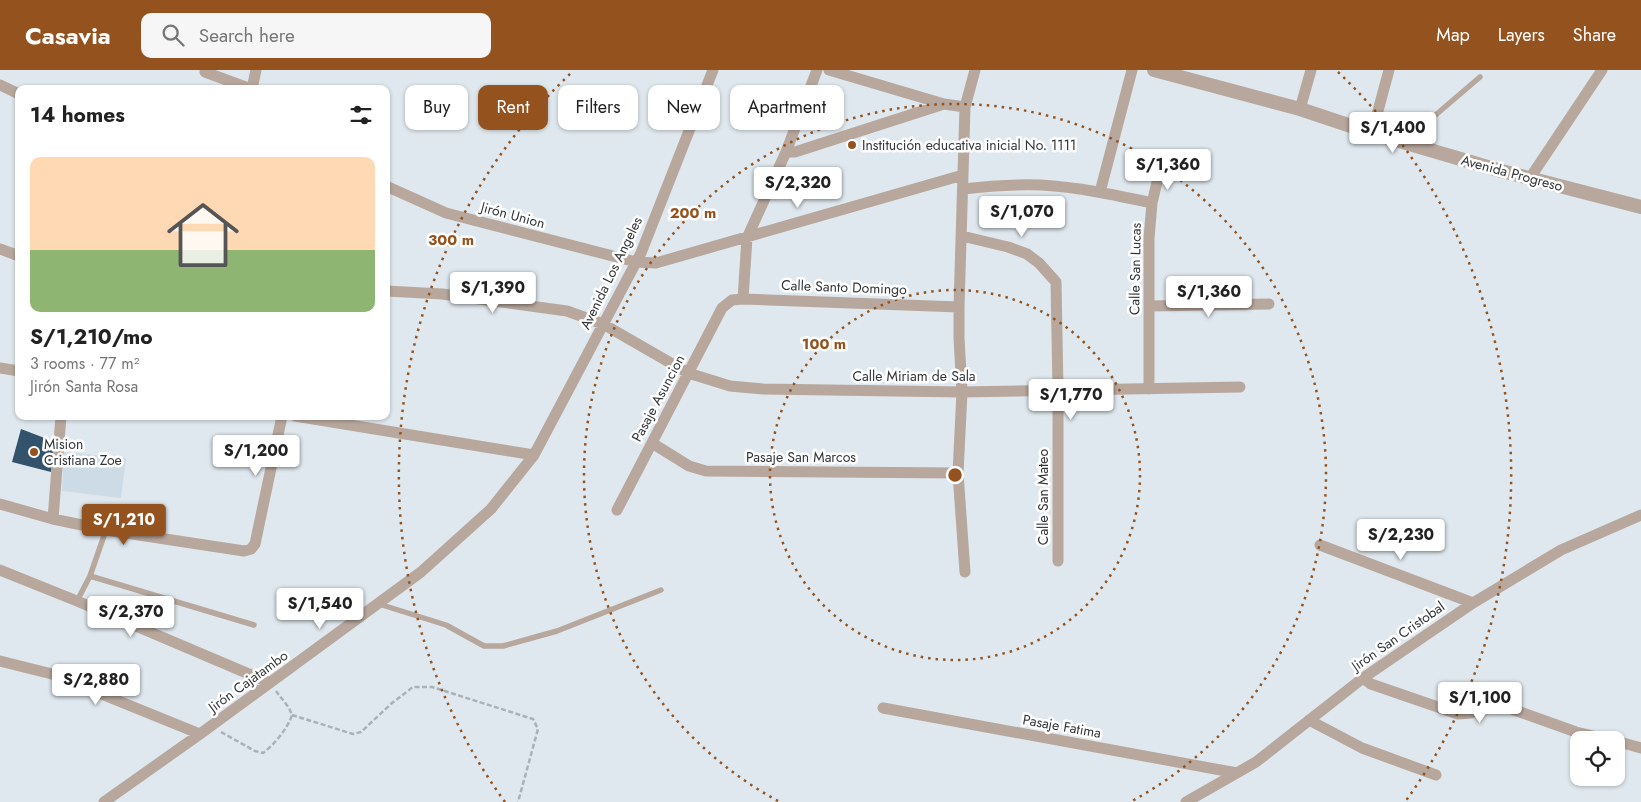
<!DOCTYPE html>
<html lang="en">
<head>
<meta charset="utf-8">
<style>
	:root { --surface:#fff; --page:#f6f6f6; --text:#222; --muted:#767676; --accent:#94531e }
	body { margin:0; font-family:Jost,sans-serif; background:var(--page); color:var(--text); height:100vh; display:flex; flex-direction:column; font-size:19px; white-space:nowrap }
	* { box-sizing:border-box; margin:0 }
	p { font-size:16px; color:var(--muted) }
	.icon { flex:none; width:28px; height:28px; fill:none; stroke:currentColor; stroke-width:2; stroke-linecap:round; stroke-linejoin:round }
	.map { position:relative; flex:1; overflow:hidden }
	.panel { position:absolute; left:15px; top:15px; width:375px; height:335px; display:flex; flex-direction:column; background:var(--surface); border-radius:10px; box-shadow:0 1px 4px #0004 }
	.panel>* { flex:none }
	.top-card { position:absolute; left:405px; top:15px; width:475px; height:45px; display:flex; gap:10px }
	.fabs { position:absolute; left:1570px; top:661px; display:grid; gap:10px }
	.fabs a { display:grid; place-items:center; width:55px; height:55px; border-radius:10px; background:var(--surface); box-shadow:0 1px 4px #0004; font-size:25px }
	.price { position:absolute; translate:-50% -42px; padding:0 11px; border-radius:5px; background:#fff; color:#222; font-size:16px; line-height:32px; filter:drop-shadow(0 1px 2px #0008) }
	.price::after { content:''; position:absolute; left:50%; top:30px; width:15px; height:11px; margin-left:-8px; background:inherit; clip-path:polygon(0 0,100% 0,50% 100%) }
	.price.active { background:var(--accent); color:#fff }
	ul { padding:0; list-style:none }
	li { display:grid; align-content:center; gap:10px; height:265px; padding:0 15px }
	li span { display:grid; place-items:center; height:155px; border-radius:10px; color:#555 }
	li>.icon { margin-inline-start:auto }
	span .icon { width:90px; height:90px; fill:#fffc; stroke-width:1 }
	li b { font-size:21px }
	h2 { display:flex; justify-content:space-between; align-items:center; height:60px; padding:0 15px; font-size:21px }
	.pill { padding:0 18px; border-radius:10px; background:var(--surface); box-shadow:0 1px 4px #0004; font-size:18px; line-height:45px }
	.pill.active { background:var(--accent); color:#fff }
	header { display:flex; align-items:center; gap:30px; box-sizing:border-box; height:70px; padding:0 25px; background:var(--accent); color:#fff }
	header strong { font-size:24px }
	nav { display:flex; gap:28px; margin-inline-start:auto; font-size:18px }
	.search { width:350px; height:45px; background:var(--page); display:flex; align-items:center; gap:12px; box-sizing:border-box; padding:0 18px; border-radius:10px; color:var(--muted); font-size:19px }
	.map>svg:first-child { display:block }
	.built { fill:#cddbe7 }
	.building { fill:#32536b }
	.lines { fill:none; stroke-linecap:round; stroke-linejoin:round }
	.path { stroke:#aab2b7; stroke-width:2.5; stroke-dasharray:5 2.5; stroke-linecap:butt }
	.service { stroke:#b8a79c; stroke-width:5.5 }
	.minor { stroke:#b8a79c; stroke-width:11 }
	.tertiary { stroke:#b8a79c; stroke-width:14 }
	.ring { fill:none; stroke:#94531e; stroke-width:2.5; stroke-dasharray:2.5 5 }
	.poi-dot { fill:#94531e; stroke:#fff; stroke-width:2 }
	.labels { text-anchor:middle; dominant-baseline:central; stroke-width:5; stroke-linejoin:round; paint-order:stroke }
	.poi-label { font-size:14px; fill:#333639; stroke:#fff; text-anchor:start }
	.street-label { font-size:14px; fill:#333639; stroke:#fff }
	.centre { fill:#94531e; stroke:#fff; stroke-width:2.5 }
	.ring-label { font-size:15px; text-anchor:middle; font-weight:bold; fill:#94531e; stroke:#fff; stroke-width:5; stroke-linejoin:round; paint-order:stroke }
</style>
</head>
<body>
<header>
<strong>Casavia</strong>
<div class="search"><svg class="icon" aria-label="search" viewBox="0 0 24 24"><circle cx="10" cy="10" r="6"/><path d="M15 15l6 6"/></svg>Search here</div>
<nav><a>Map</a><a>Layers</a><a>Share</a></nav>
</header>
<div class="map">
<svg width="1641" height="732" viewBox="0 0 1641 732">
	<rect width="100%" height="100%" fill="#dfe8ee"/>
	<path class="built" d="M64,382L126,388L121,428L62,421Z"/>
	<path class="building" d="M21,359L55,372L51,402L12,392Z"/>
	<g class="lines">
		<path class="path" d="M292,645L353,664L361,662L392,633L413,617H432L533,649L538,659L518,732
			M221,662L255,681L263,683C274,675 288,658 292,645L289,638L276,621"/>
		<path class="service" d="M1404,72L1480,7
			M90,506L254,555
			M77,531L90,506L106,460
			M379,534L446,555L484,576H503L557,561L661,520"/>
		<path class="minor" d="M829,0L944,34L965,37
			M205,2L251,19
			M0,15L19,24
			M252,19L256,0
			M1300,39L1311,0
			M1372,63L1389,0
			M786,82H795L944,34
			M1530,108L1602,0
			M386,116L446,143L636,192L656,193L963,105
			M963,119C989,116 1015,114 1041,115C1078,117 1115,125 1152,133L1149,168V319
			M1100,122L1132,0
			M1152,133L1159,104
			M962,166L1008,177L1027,184L1039,193L1056,212L1058,320V491
			M0,179L19,186
			M386,221L442,224L567,241L603,254L688,303L730,316L763,319L962,322L1240,317
			M743,229L747,168L786,82L817,0
			M1149,236L1269,234
			M0,298L19,301
			M295,346L534,385
			M652,373L689,396L706,401L958,403
			M0,434L53,449L106,460L244,481L251,479L255,474L282,346
			M617,440L722,238L732,230L743,229L959,237
			M53,449L61,346
			M1320,475L1473,533
			M0,500L77,531L270,613
			M965,502L958,403L962,322L959,268V237L965,37L975,0
			M0,591L52,604L200,664
			M1363,608L1371,614L1458,644L1471,643L1488,636L1498,634L1576,662L1610,670
			M883,638L1237,703
			M1309,650L1362,678L1436,705
			M1616,671L1641,678
			M104,732L200,664L421,502L491,439L534,385L641,183L713,0
			M1186,732L1256,692L1363,608L1473,533L1561,480L1641,445"/>
		<path class="tertiary" d="M1154,0L1300,39L1372,63L1498,100L1641,137"/>
	</g>
	<g class="ring">
		<circle cx="955" cy="405" r="185"/>
		<path d="M778 731A371 371 0 1 1 1132 731"/>
		<path d="M505 732A556 556 0 0 1 572 2M1338 2A556 556 0 0 1 1405 732"/>
	</g>
	<g class="poi-dot">
		<circle cx="852" cy="75" r="5"/>
		<circle cx="34" cy="382" r="5"/>
	</g>
	<g class="labels">
		<g class="poi-label">
			<text x="862" y="75">Institución educativa inicial No. 1111</text>
			<text x="44" y="374">Mision<tspan x="44" dy="16">Cristiana Zoe</tspan></text>
		</g>
		<g class="street-label">
			<text transform="translate(1512 103) rotate(15)">Avenida Progreso</text>
			<text transform="translate(513 145) rotate(15)">Jirón Union</text>
			<text transform="translate(1135 199) rotate(-89)">Calle San Lucas</text>
			<text transform="translate(611 203) rotate(-64)">Avenida Los Angeles</text>
			<text transform="translate(844 217) rotate(2)">Calle Santo Domingo</text>
			<text x="914" y="306">Calle Miriam de Sala</text>
			<text transform="translate(658 328) rotate(-62)">Pasaje Asuncion</text>
			<text x="801" y="387">Pasaje San Marcos</text>
			<text transform="translate(1043 427) rotate(-90)">Calle San Mateo</text>
			<text transform="translate(1398 566) rotate(-35)">Jirón San Cristobal</text>
			<text transform="translate(248 611) rotate(-36)">Jirón Cajatambo</text>
			<text transform="translate(1062 656) rotate(10)">Pasaje Fatima</text>
		</g>
	</g>
	<circle cx="955" cy="405" r="8" class="centre"/>
	<g class="ring-label">
		<text x="693" y="148">200 m</text>
		<text x="451" y="175">300 m</text>
		<text x="824" y="279">100 m</text>
	</g>
</svg>
<div class="fabs">
<a><svg class="icon" aria-label="locate" viewBox="0 0 24 24"><circle cx="12" cy="12" r="6"/><path d="M12 2v4M12 18v4M2 12h4M18 12h4"/></svg></a>
</div>
<b class="price" style="left:1393px;top:84px">S/1,400</b>
<b class="price" style="left:1168px;top:121px">S/1,360</b>
<b class="price" style="left:798px;top:139px">S/2,320</b>
<b class="price" style="left:1022px;top:168px">S/1,070</b>
<b class="price" style="left:493px;top:244px">S/1,390</b>
<b class="price" style="left:1209px;top:248px">S/1,360</b>
<b class="price" style="left:1071px;top:351px">S/1,770</b>
<b class="price" style="left:256px;top:407px">S/1,200</b>
<b class="price active" style="left:124px;top:476px">S/1,210</b>
<b class="price" style="left:1401px;top:491px">S/2,230</b>
<b class="price" style="left:320px;top:560px">S/1,540</b>
<b class="price" style="left:131px;top:568px">S/2,370</b>
<b class="price" style="left:96px;top:636px">S/2,880</b>
<b class="price" style="left:1480px;top:654px">S/1,100</b>
<div class="top-card">
<a class="pill">Buy</a>
<a class="pill active">Rent</a>
<a class="pill">Filters</a>
<a class="pill">New</a>
<a class="pill">Apartment</a>
</div>
<section class="panel">
<h2>14 homes<svg class="icon" aria-label="filters" viewBox="0 0 24 24"><path d="M4 7h16M4 17h16"/><circle cx="9" cy="7" r="2"/><circle cx="15" cy="17" r="2"/></svg></h2>
<ul>
<li><span style="background:linear-gradient(#ffd9b3 60%,#8fb573 0)"><svg class="icon" aria-label="home" viewBox="0 0 24 24"><path d="M3 11l9-7 9 7M6 9v11h12V9"/></svg></span><div><b>S/1,210/mo</b><p>3 rooms · 77 m²</p><p>Jirón Santa Rosa</p></div></li>
</ul>
</section>
</div>
</body>
</html>
